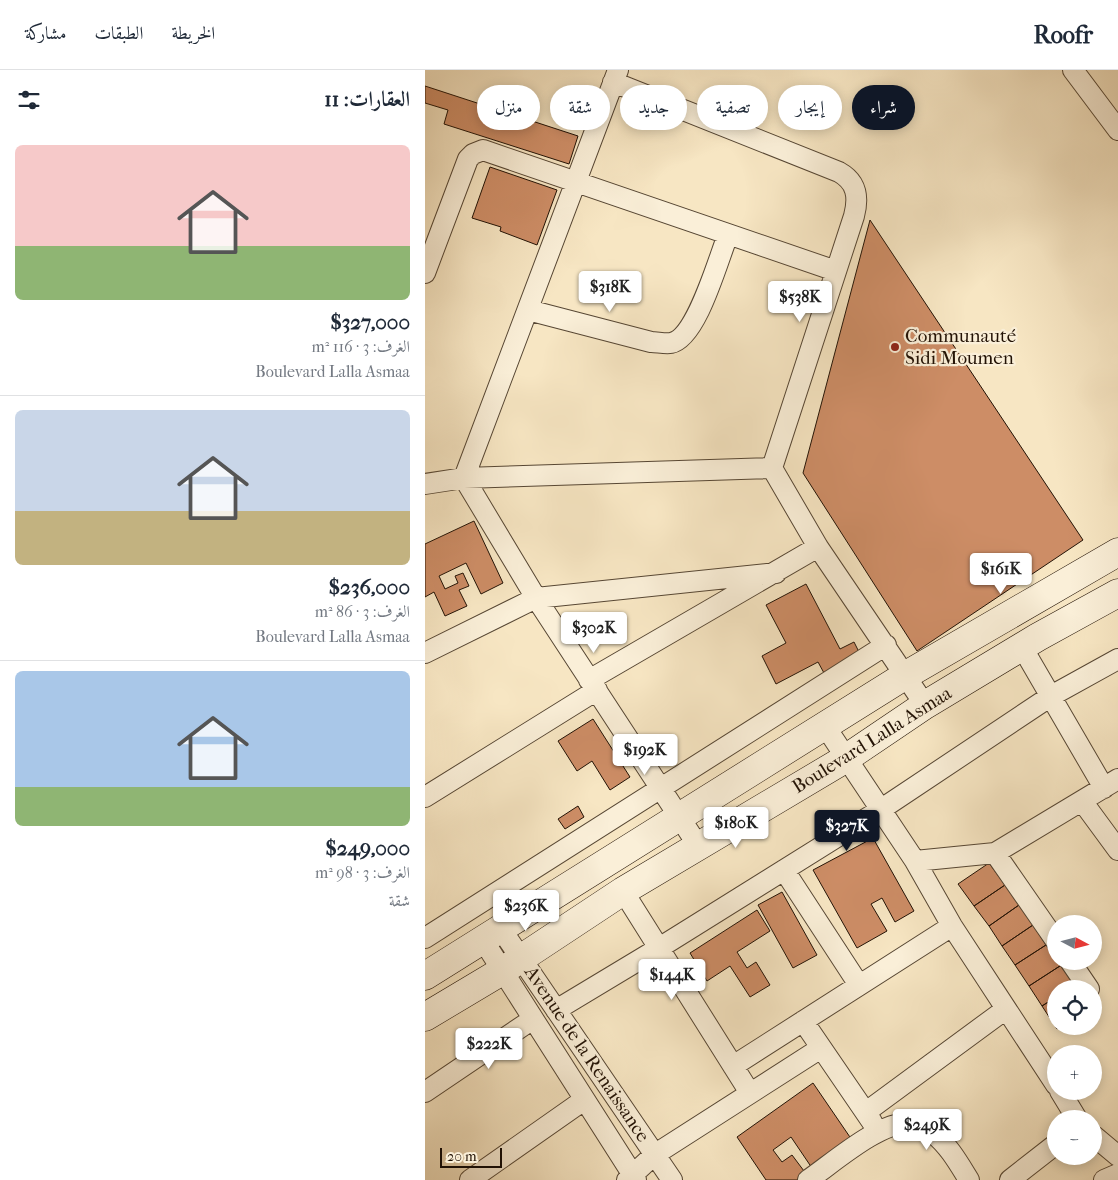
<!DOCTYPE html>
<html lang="ar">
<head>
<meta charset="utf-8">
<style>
	:root { --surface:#fff; --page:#f2f2f3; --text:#1f2937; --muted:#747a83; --line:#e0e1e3; --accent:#111827 }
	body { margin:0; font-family:"IM FELL French Canon",Amiri,serif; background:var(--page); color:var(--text); direction:rtl; height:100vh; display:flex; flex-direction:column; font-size:19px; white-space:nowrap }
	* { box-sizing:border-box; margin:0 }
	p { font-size:16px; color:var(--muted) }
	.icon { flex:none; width:28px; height:28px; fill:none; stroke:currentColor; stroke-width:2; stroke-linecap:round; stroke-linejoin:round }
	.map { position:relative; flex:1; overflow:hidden; direction:ltr }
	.panel { display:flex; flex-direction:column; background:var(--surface); width:425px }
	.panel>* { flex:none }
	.top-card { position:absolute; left:15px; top:15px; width:475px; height:45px; direction:rtl; display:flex; gap:10px }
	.needle { width:32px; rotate:97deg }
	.fabs { position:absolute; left:622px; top:845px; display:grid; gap:10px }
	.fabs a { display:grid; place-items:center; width:55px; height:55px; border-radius:50%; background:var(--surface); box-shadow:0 2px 12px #0003; font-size:25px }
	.scale { position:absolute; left:15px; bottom:12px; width:62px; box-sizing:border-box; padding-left:5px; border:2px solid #221205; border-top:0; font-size:14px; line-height:18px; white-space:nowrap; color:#221205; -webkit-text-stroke:4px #faefd8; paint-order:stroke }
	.price { position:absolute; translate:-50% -42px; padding:0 11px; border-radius:5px; background:#fff; color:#222; font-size:16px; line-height:32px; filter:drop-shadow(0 1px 2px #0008) }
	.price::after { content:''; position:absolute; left:50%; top:30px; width:15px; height:11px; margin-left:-8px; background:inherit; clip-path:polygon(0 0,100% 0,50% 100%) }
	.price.current { background:var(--accent); color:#fff }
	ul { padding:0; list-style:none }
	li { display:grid; align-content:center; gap:10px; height:265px; padding:0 15px }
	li+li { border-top:1px solid var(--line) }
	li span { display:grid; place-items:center; height:155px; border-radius:8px; color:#555 }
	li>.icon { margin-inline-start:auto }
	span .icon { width:90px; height:90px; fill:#fffc; stroke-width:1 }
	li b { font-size:21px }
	h2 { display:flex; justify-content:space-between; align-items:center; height:60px; padding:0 15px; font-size:21px }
	.chip { padding:0 18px; border-radius:22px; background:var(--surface); box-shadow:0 2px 12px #0003; font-size:18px; line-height:45px }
	.chip.current { background:var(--accent); color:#fff }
	header { display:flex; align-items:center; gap:30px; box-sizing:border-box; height:70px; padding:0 25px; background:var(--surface); border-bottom:1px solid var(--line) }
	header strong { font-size:24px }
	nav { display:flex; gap:28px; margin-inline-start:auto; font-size:18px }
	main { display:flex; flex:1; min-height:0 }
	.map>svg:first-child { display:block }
	.building { fill:#cd8d66; stroke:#221205 }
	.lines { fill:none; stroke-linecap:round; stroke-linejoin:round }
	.street-casing { stroke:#574734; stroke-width:22 }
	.secondary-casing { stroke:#221205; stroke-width:29 }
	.street { stroke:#faefd8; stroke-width:20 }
	.secondary { stroke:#faefd8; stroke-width:28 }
	.poi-dot { fill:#8f2418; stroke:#faefd8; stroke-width:2 }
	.labels { text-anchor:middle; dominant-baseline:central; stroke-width:4.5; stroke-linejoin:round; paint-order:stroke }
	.poi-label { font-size:19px; fill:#221205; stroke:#faefd8; text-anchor:start }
	.street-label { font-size:19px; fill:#221205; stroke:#faefd8 }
</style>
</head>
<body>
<header>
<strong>Roofr</strong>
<nav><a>الخريطة</a><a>الطبقات</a><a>مشاركة</a></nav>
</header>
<main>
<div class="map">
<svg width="693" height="1110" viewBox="0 0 693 1110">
	<rect width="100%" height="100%" fill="#f7e6c3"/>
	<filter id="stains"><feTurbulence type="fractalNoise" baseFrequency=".004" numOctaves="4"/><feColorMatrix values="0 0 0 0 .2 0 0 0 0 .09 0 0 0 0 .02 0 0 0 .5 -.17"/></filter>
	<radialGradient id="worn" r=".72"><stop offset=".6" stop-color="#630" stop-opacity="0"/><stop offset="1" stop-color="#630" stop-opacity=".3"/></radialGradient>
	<path class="building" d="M0,16L153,66L144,94L19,54L23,40L0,33Z
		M65,97L132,120L112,175L75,161L76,157L47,148Z
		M445,150L658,470L492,581L378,403Z
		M49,451L78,513L56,524L41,493L14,506L20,519L33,513L30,506L38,503L44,516L34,520L42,536L20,546L9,522L0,527V474Z
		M381,514L415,579L429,572L435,584L399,603L393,592L351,614L337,586L361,573L341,535Z
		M168,649L205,707L185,720L167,691L152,701L133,671Z
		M153,736L159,747L140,759L133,749Z
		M448,768L489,841L470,852L457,828L446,834L462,861L432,878L388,800Z
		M564,793L580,815L549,836L533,814Z
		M580,815L594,835L564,856L549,836Z
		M357,822L392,885L368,898L333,835Z
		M594,835L608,855L577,876L564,856Z
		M332,840L345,861L312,882L322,898L331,892L345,915L325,927L305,896L282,911L265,883Z
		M608,855L621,875L590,895L577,876Z
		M624,873L631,884V891L638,894L604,916L590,895Z
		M638,894L651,914L644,919H631V927L617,936L604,916Z
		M631,927V956H636L632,959L617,936Z
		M388,1013L429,1073L389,1101L366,1067L348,1080L357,1092L367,1085L382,1105L375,1110H341L312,1067Z"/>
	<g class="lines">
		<g class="street-casing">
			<path id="street" d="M193,0L39,408L111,528L274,777
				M648,0L693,60
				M188,12L414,102C432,112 434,127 429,146L347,398L393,477L500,635
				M0,203L43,89L48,84L58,80L411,201
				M103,240L226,272C232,272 240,274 246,273C272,268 293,189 303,165
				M0,414L39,408L347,398
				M597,577L679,718
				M0,583L111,528L351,503
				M164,610L393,477
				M400,656L490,791L527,856L631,1015
				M0,727L172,620
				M657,731L693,780
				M570,783L631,871
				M490,791L570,783L693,709
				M359,800L434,915
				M198,821L325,1023
				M76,859L247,1110
				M0,868L461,575
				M58,870L211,1110
				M645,891L664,919
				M131,940L234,878L455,740L626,626L693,589
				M378,951L447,1052
				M308,996L527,856
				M635,1021L652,1049
				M0,1022L108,949
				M441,1042L581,939
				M669,1066L693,1086
				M45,1110L159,1030
				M202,1110L229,1085L396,978
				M383,1110C408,1093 455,1051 485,1053C493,1054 503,1059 509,1064C524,1076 534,1094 544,1110
				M585,1110L631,1074
				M679,1110L693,1104"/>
		</g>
		<g class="secondary-casing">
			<path id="secondary" d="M0,906L481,605L693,482
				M0,947L77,901L198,821L420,689L500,635L613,567L693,523"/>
		</g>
		<use href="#street" class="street"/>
		<use href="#secondary" class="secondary"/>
	</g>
	<circle class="poi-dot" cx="470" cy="277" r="5"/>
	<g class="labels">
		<g class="poi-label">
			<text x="480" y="266">Communauté<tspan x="480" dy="22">Sidi Moumen</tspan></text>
		</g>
		<g class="street-label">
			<text transform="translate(447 670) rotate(-32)">Boulevard Lalla Asmaa</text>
			<text transform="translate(162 984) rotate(56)">Avenue de la Renaissance</text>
		</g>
	</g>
	<rect width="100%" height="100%" filter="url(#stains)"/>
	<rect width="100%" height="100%" fill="url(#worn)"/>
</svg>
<div class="fabs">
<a><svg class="needle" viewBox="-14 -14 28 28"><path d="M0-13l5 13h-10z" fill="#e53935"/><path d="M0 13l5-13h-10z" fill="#747a83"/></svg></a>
<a><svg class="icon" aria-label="locate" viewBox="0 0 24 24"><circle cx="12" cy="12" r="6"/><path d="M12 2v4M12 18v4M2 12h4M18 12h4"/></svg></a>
<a>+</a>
<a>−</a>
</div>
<div class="scale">20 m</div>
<b class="price" style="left:185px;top:243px">$318K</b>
<b class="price" style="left:375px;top:253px">$538K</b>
<b class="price" style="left:576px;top:525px">$161K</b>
<b class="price" style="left:169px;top:584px">$302K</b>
<b class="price" style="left:220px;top:706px">$192K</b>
<b class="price" style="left:311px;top:779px">$180K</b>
<b class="price current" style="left:422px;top:782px">$327K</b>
<b class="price" style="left:101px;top:862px">$236K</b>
<b class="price" style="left:247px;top:931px">$144K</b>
<b class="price" style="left:64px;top:1000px">$222K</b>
<b class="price" style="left:502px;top:1081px">$249K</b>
<div class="top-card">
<a class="chip current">شراء</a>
<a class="chip">إيجار</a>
<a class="chip">تصفية</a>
<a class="chip">جديد</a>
<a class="chip">شقة</a>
<a class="chip">منزل</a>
</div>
</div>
<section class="panel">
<h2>العقارات: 11<svg class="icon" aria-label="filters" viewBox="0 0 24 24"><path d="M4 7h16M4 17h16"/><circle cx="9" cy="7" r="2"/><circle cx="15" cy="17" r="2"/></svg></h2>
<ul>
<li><span style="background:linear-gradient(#f6c9c9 65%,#8fb573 0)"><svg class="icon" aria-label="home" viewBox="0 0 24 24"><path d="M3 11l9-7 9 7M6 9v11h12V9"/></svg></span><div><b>$327,000</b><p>الغرف: 3 · 116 m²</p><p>Boulevard Lalla Asmaa</p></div></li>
<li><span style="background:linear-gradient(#c9d6e8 65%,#c2b280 0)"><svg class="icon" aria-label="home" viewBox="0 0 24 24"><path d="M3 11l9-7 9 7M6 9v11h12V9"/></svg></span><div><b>$236,000</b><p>الغرف: 3 · 86 m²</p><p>Boulevard Lalla Asmaa</p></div></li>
<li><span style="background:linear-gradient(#a9c7e8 75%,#8fb573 0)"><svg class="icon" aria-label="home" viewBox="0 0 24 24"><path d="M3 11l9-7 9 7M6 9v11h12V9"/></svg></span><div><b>$249,000</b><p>الغرف: 3 · 98 m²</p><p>شقة</p></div></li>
</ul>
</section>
</main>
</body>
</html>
